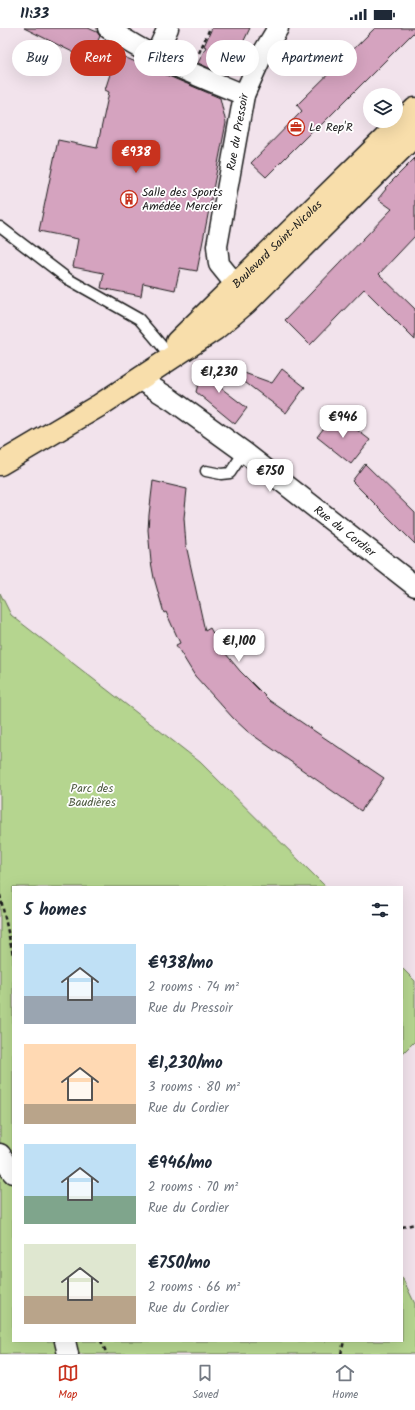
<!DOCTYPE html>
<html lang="en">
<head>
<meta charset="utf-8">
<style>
	:root { --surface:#fff; --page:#f6f6f7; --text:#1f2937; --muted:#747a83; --line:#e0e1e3; --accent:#c8321e }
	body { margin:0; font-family:Kalam,sans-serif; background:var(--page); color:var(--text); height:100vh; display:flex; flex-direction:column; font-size:15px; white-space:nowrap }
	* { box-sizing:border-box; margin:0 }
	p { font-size:13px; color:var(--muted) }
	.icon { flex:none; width:22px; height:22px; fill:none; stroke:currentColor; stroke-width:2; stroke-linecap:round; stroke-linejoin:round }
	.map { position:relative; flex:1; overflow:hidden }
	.details { position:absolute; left:12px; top:858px; width:391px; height:456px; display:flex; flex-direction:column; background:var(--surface); border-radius:0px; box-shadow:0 4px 16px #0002 }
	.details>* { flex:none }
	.banner { position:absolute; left:12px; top:12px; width:391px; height:36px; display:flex; gap:8px }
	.buttons { position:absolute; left:363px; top:60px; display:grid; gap:8px }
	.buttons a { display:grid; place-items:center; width:40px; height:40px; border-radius:50%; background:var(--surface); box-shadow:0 4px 16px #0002; font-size:20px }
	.price { position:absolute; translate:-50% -34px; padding:0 9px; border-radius:8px; background:#fff; color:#222; font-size:13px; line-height:26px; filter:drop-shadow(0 1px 2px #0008) }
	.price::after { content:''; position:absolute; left:50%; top:24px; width:12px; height:9px; margin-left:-6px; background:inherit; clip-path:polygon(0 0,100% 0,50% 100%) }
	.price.active { background:var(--accent); color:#fff }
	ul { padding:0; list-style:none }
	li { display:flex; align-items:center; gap:12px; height:100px; padding:0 12px }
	li span { display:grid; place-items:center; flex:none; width:112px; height:80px; border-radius:0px; color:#555 }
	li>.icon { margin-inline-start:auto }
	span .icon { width:48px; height:48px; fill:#fffc; stroke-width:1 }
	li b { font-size:17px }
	h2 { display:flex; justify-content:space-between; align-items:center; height:48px; padding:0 12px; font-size:17px }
	.tag { padding:0 14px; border-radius:18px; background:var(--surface); box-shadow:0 4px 16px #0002; font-size:14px; line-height:36px }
	.tag.active { background:var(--accent); color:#fff }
	.status { display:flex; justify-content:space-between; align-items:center; height:28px; padding:0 20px; background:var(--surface); direction:ltr }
	.status svg { height:11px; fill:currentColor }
	.dock { display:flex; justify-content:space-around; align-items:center; height:56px; border-top:1px solid var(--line); background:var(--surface); font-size:11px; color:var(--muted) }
	.dock a { display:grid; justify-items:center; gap:2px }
	.dock .active { color:var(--accent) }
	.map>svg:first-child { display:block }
	.green { fill:#b5d58f; stroke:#687856 }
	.building { fill:#d5a3bf; stroke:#1c1c1c }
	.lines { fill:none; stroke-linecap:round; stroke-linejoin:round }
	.lane-casing { stroke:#1c1c1c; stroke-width:13 }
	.street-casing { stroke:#1c1c1c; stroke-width:23 }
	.primary-casing { stroke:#1c1c1c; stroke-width:25 }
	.path { stroke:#1c1c1c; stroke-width:2.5; stroke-dasharray:4 3; stroke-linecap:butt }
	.lane { stroke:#fff; stroke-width:10 }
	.street { stroke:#fff; stroke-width:20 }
	.primary { stroke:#f8deab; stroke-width:22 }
	.labels { text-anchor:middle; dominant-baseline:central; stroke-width:3.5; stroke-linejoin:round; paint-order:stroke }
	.poi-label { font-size:12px; fill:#1c1c1c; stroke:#fff; text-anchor:start }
	.street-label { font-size:12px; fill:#1c1c1c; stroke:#fff }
	.park-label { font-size:12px; fill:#525d44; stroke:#fff }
</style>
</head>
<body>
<div class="status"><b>11:33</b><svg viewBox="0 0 49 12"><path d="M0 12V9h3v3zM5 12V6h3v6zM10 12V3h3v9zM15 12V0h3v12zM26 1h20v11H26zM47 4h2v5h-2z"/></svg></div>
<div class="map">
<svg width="415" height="1326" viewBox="0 0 415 1326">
	<rect width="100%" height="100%" fill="#f2e3ec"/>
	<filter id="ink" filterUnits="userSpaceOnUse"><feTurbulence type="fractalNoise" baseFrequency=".025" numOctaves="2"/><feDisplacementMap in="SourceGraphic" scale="8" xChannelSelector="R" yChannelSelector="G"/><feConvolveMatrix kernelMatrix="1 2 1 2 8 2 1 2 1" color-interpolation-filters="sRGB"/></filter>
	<g filter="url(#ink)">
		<path class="green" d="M0,565L11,587L200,734L326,859H13V1313H402V1249L415,1276V1326H0Z
			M402,940L415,953V1013L402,1026Z"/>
		<path class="building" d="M24,0H88L97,4L100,8L96,17L220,70L226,95L197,243L180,240L175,262L143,255L141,268L101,260L104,245L73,239L78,211L39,203L58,112L97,120L109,64L105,62L111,43Z
			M212,0H250L227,48L198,35L206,19L204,18Z
			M375,0H415V3L318,100L317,98L266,149L251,135L302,83L297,77Z
			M415,130V208L379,246L415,281V312L364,261L310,317L285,292L392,181L378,171L386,161L385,160Z
			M203,336L221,342L217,357L247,380L235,396L196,364Z
			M282,341L305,359L286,385L234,346L236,342L272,355Z
			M335,385L370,412L351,436L317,409Z
			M365,436L415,485V516L352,453Z
			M153,453L187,461L184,490L186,517L205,603L210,600L221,620L240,643L270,673L384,750L361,783L247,703L233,690L195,648L176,617L180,615L166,584L164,585L154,550L151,534L148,502L149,487Z"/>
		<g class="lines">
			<g class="lane-casing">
				<path id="lane" d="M0,199L68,251L139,291L167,324
					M206,443L221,446L230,445L244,424"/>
			</g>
			<g class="street-casing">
				<g id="street">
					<path d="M108,0C149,30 197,47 244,67"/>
					<path d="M155,28L168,0"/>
					<path id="s1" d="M236,257L219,236L217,218L244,67L263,25L278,0"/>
					<path id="s2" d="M139,351L172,372L244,424L415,558"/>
					<path d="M0,1126L13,1145"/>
					<path d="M65,1313L68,1326"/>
				</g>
			</g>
			<g class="primary-casing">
				<g id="primary">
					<path id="s3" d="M177,314L415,81"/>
					<path d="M0,436L100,377L215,301L246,275L415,107"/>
				</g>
			</g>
			<path class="path" d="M199,25L210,0
				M0,867L13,927
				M402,1199L415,1196
				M101,1313L107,1326
				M341,1326L344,1313"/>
			<use href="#lane" class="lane"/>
			<use href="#street" class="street"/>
			<use href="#primary" class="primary"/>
		</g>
	</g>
	<defs>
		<g id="office-ring" transform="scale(0.9)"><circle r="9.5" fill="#fff" stroke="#c8321e" stroke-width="1.5"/><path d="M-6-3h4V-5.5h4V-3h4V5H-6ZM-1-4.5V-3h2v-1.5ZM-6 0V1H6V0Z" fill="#c8321e"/></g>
		<g id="building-ring" transform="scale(0.9)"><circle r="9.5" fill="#fff" stroke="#c8321e" stroke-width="1.5"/><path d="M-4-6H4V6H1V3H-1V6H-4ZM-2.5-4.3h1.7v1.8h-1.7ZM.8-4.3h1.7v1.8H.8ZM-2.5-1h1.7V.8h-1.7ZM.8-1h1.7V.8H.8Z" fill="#c8321e"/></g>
	</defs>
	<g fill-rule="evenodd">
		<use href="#office-ring" x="296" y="99"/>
		<use href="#building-ring" x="129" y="171"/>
	</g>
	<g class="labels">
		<g class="poi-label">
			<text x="309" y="99">Le Rep'R</text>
			<text x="142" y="164">Salle des Sports<tspan x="142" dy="14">Amédée Mercier</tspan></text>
		</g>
		<g class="street-label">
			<text stroke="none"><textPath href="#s1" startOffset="161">Rue du Pressoir</textPath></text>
			<text stroke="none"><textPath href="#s3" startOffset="140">Boulevard Saint-Nicolas</textPath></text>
			<text stroke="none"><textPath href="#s2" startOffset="256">Rue du Cordier</textPath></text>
		</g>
		<g class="park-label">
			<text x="92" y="760">Parc des<tspan x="92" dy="14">Baudières</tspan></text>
		</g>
	</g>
</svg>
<div class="buttons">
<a><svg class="icon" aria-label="layers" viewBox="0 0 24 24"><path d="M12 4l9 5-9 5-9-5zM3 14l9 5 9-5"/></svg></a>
</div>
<b class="price active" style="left:136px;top:146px">€938</b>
<b class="price" style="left:219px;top:366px">€1,230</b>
<b class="price" style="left:343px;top:411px">€946</b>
<b class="price" style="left:270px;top:465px">€750</b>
<b class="price" style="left:239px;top:635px">€1,100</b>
<div class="banner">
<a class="tag">Buy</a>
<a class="tag active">Rent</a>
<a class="tag">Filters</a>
<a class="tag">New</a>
<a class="tag">Apartment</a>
</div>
<section class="details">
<h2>5 homes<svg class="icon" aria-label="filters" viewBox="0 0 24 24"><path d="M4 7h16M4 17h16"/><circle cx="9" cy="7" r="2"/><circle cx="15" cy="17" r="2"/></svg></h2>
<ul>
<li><span style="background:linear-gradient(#bfe0f5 65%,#9aa5b1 0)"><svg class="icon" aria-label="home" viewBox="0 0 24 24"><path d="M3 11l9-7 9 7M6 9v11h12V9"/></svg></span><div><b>€938/mo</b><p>2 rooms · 74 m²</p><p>Rue du Pressoir</p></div></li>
<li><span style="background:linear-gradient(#ffd9b3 75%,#b9a48a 0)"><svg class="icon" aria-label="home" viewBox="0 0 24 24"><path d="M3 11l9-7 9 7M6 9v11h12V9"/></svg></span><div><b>€1,230/mo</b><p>3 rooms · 80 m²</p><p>Rue du Cordier</p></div></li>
<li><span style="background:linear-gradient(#bfe0f5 65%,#7fa58c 0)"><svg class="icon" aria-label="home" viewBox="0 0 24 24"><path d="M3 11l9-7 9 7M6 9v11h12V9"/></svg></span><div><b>€946/mo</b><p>2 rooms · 70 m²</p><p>Rue du Cordier</p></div></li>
<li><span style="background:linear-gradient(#dfe7d0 65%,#b9a48a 0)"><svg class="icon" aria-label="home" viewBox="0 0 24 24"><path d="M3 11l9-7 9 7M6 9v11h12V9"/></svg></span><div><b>€750/mo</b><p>2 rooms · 66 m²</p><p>Rue du Cordier</p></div></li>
</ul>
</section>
</div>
<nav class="dock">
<a class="active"><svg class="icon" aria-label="map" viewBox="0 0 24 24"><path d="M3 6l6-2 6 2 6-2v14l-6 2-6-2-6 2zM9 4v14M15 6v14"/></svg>Map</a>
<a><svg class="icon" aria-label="saved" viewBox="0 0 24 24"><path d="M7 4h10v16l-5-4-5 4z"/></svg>Saved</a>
<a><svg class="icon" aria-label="home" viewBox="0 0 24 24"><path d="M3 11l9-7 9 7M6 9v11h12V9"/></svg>Home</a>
</nav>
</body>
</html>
